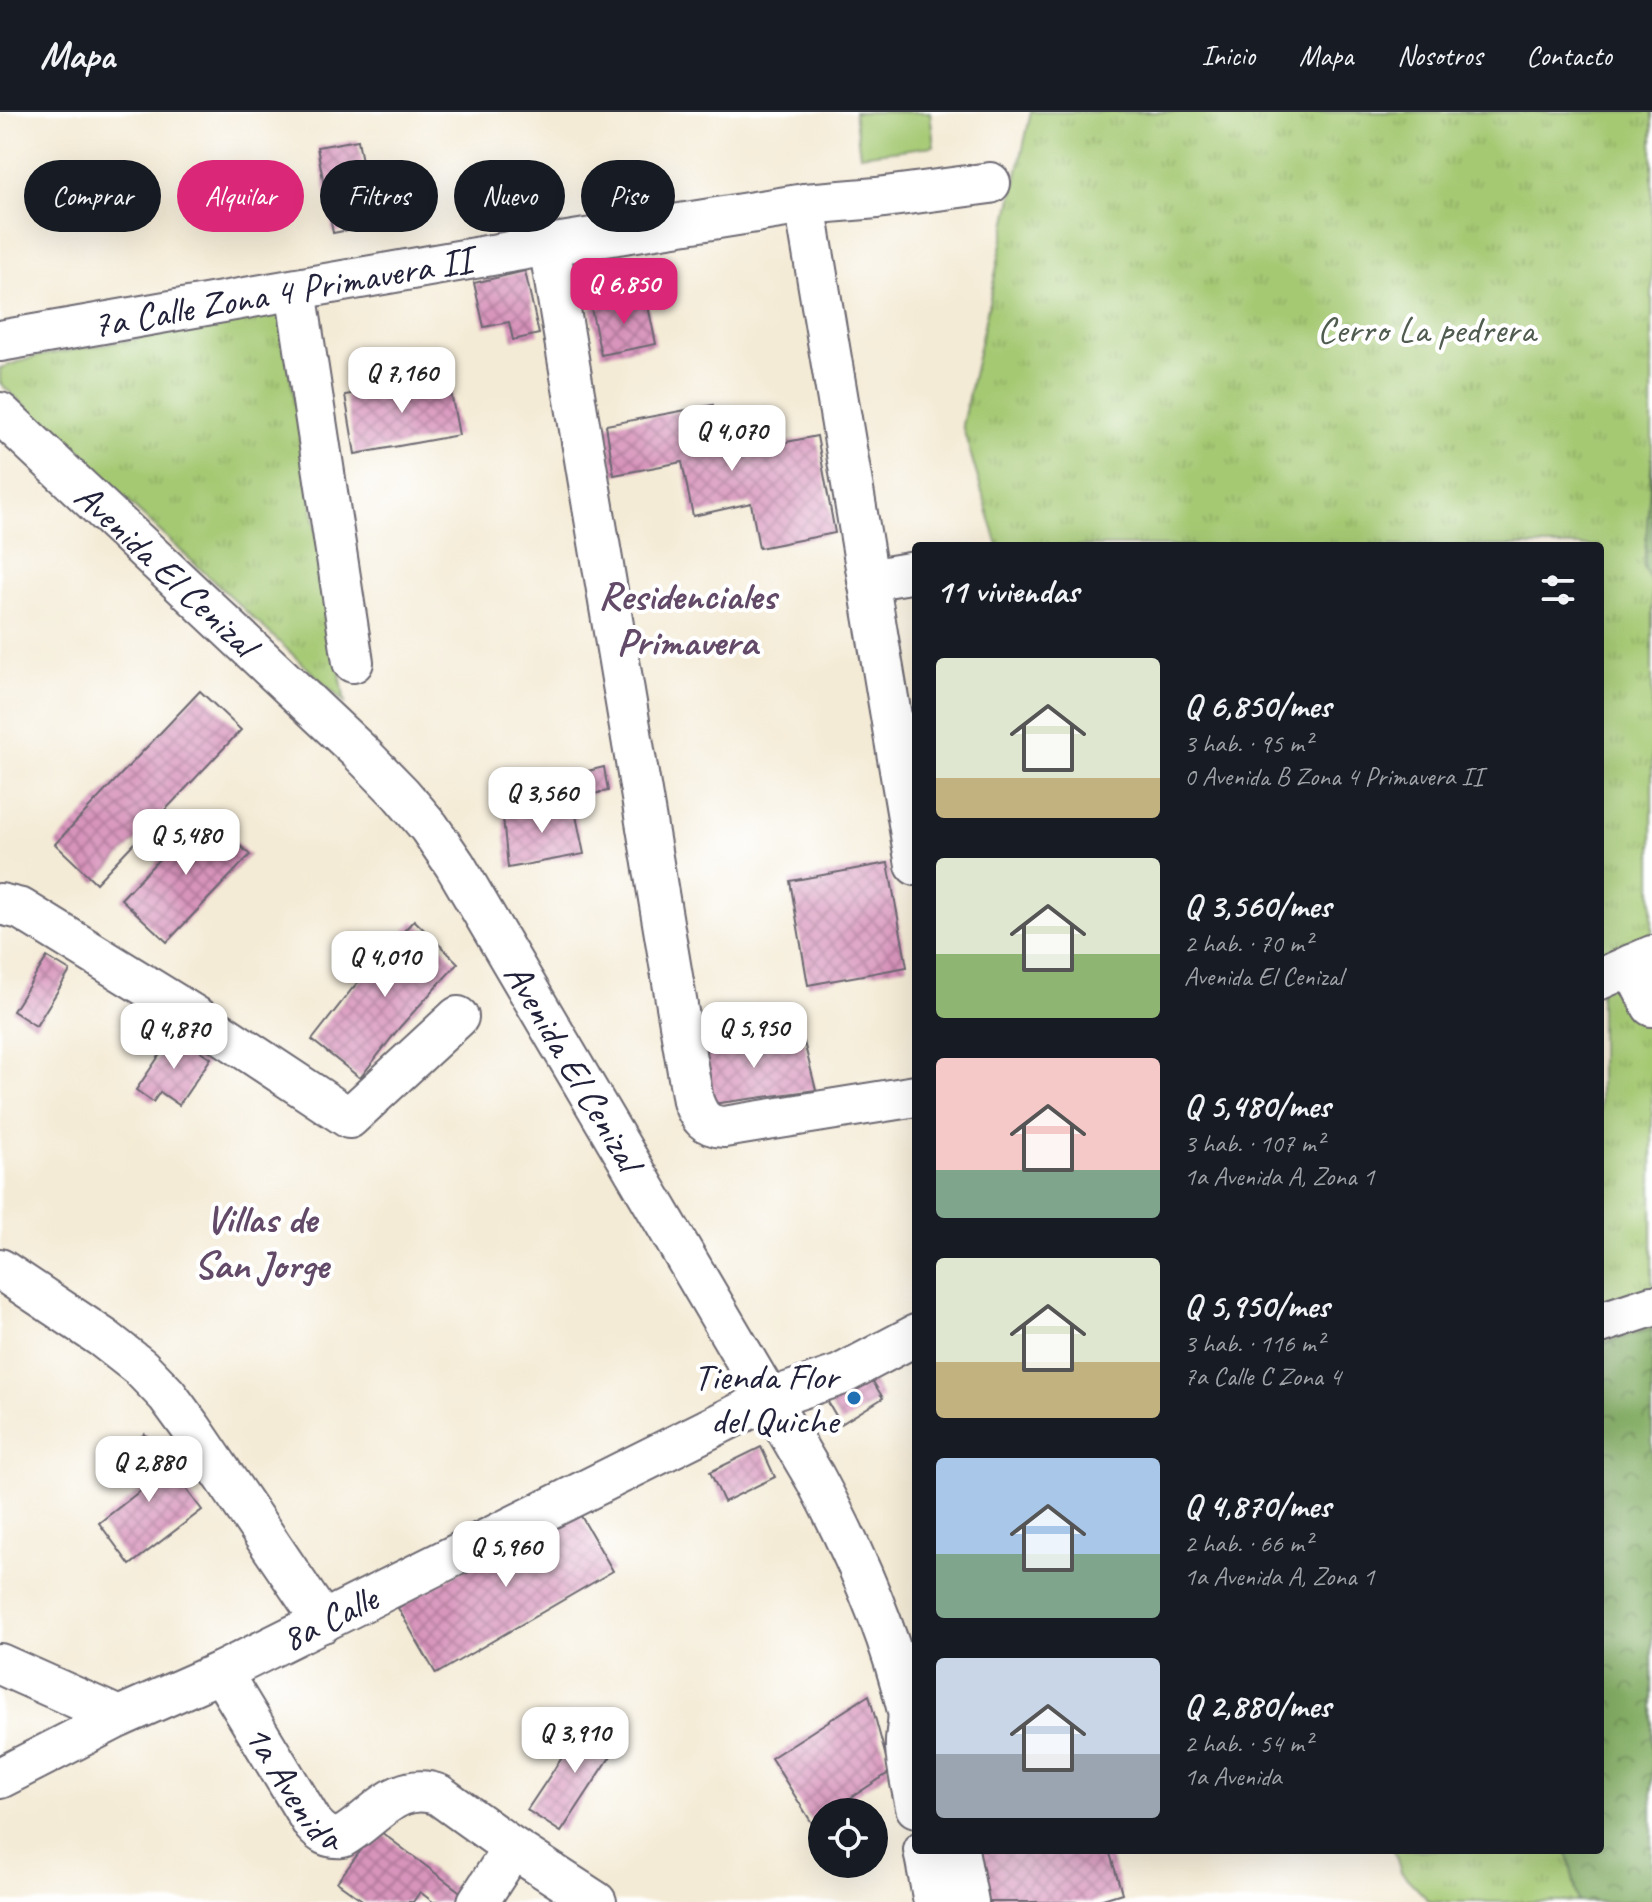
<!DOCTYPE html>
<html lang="es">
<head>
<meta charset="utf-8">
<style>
	:root { --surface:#171b24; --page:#242831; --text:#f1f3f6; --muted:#9ea1a6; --line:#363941; --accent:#db2777 }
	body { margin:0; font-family:Caveat,sans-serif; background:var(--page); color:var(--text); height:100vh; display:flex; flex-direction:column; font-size:30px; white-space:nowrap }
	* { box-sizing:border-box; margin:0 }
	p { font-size:26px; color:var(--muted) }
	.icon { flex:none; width:44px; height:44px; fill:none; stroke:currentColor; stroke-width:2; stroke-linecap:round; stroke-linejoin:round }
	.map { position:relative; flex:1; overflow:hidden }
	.details { position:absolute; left:912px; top:430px; width:692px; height:1312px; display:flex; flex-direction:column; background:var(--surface); border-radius:8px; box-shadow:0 8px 32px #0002 }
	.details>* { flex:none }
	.guide { position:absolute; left:24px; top:48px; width:760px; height:72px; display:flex; gap:16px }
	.controls { position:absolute; left:808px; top:1686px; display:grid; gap:16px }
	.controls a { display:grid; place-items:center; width:80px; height:80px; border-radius:50%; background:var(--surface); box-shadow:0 8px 32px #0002; font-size:40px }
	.price { position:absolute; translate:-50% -68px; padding:0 18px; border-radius:16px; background:#fff; color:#222; font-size:26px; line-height:52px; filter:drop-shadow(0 2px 4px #0008) }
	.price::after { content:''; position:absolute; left:50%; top:48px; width:24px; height:18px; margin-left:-12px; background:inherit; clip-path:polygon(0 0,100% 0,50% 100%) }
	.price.active { background:var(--accent); color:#fff }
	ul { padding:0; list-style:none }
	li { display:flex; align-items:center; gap:24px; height:200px; padding:0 24px }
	li span { display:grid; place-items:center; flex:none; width:224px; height:160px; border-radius:8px; color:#555 }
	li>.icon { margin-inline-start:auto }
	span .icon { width:96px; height:96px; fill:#fffc; stroke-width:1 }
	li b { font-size:34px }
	h2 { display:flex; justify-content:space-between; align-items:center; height:96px; padding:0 24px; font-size:34px }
	.tag { padding:0 28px; border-radius:36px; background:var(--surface); box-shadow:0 8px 32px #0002; font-size:28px; line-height:72px }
	.tag.active { background:var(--accent); color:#fff }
	header { display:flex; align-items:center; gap:48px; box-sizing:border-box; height:112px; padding:0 40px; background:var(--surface); border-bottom:2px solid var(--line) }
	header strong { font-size:38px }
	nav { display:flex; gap:44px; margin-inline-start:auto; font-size:28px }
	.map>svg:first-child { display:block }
	.grass { fill:url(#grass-tufts); stroke:#647657; stroke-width:2 }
	.forest { fill:url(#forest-crowns); stroke:#536850; stroke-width:2 }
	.garden { fill:#a5c973; stroke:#647657; stroke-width:2 }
	.building { fill:url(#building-cross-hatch) }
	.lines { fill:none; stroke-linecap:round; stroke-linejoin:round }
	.minor-casing { stroke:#6c6871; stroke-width:44 }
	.minor { stroke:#fff; stroke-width:40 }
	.poi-dot { fill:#1f6fb2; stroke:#fff; stroke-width:3 }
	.labels { text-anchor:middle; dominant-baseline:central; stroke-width:8; stroke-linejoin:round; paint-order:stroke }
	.street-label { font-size:38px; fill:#22223b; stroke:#fff }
	.park-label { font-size:38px; fill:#505c4f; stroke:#fff }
	.poi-label { font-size:38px; fill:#22223b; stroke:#fff; text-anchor:end }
	.neighbourhood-label { font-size:40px; font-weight:bold; fill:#624a68; stroke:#fff }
</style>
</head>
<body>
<header>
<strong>Mapa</strong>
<nav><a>Inicio</a><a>Mapa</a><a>Nosotros</a><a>Contacto</a></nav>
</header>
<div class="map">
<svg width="1652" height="1790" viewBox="0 0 1652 1790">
	<defs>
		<pattern id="grass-tufts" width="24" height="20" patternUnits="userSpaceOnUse" patternTransform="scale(2)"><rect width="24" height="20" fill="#a5c973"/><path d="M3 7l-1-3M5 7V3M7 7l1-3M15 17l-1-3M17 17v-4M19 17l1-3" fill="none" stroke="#8eac64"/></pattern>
		<pattern id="forest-crowns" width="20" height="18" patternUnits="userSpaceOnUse" patternTransform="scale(2)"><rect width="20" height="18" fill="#84ad65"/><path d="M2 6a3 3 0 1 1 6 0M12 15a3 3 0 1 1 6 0" fill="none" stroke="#6c8c54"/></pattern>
		<pattern id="building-cross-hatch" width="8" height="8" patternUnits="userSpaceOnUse" patternTransform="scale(2)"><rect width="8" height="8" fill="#d894bc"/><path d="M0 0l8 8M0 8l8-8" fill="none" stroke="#af789a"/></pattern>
	</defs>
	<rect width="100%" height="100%" fill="#fff"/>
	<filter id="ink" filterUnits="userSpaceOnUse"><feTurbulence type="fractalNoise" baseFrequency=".0125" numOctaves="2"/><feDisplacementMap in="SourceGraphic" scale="16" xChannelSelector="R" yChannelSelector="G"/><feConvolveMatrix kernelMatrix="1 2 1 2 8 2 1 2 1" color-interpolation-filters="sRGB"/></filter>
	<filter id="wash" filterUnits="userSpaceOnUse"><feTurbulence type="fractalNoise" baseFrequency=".006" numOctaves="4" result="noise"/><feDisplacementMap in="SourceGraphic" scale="32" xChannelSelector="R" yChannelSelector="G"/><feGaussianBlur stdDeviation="1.8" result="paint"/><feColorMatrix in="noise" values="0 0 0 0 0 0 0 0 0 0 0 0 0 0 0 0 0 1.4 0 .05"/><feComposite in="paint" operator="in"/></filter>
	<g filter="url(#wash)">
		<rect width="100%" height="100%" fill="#f4ebd6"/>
		<path class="grass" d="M1031,0H1652V1790H1430L1401,1760L1394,1738H1600V434H998L962,313Z
			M280,201L345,591L0,271V256L34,245Z"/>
		<path class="forest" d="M1652,344V473L1644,456Z
			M1652,1217V1790H1578L1567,1738H1600V1232Z"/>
		<path class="garden" d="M854,0H930L934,34L860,43Z"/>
		<g id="blocks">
			<path class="building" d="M358,28L374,113L333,121L317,35Z
				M525,159L539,222L513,228L509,210L484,215L474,171Z
				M646,184L656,232L601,243L591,196Z
				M448,265L459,323L355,342L345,283Z
				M713,293L722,343L817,324L835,421L759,436L751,391L693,404L682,350L614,363L606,313Z
				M200,579L241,618L96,771L55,732Z
				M604,655L608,679L559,689L555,667Z
				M573,689L584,742L508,756L503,705Z
				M204,700L250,743L167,830L121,787Z
				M888,751L907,855L808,873L790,769Z
				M414,808L458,851L400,915L360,966L312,928L352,877Z
				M47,845L70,859L36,914L13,899Z
				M174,922L211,946L179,993L160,980L153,990L136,978Z
				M802,922L816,978L705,993L692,940Z
				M867,1260L883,1286L841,1312L825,1285Z
				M145,1322L202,1398L130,1453L99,1411L145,1375L120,1340Z
				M761,1335L775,1365L724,1390L710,1360Z
				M574,1392L613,1459L436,1562L398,1496Z
				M869,1583L890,1660L829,1700H822V1704L812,1711L771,1646Z
				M589,1605L622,1627L561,1720L527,1698Z
				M377,1717L463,1782L457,1790H433L420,1780L413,1790H365L337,1770Z
				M966,1738H1109L1122,1781L1093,1790H982Z"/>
		</g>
	</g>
	<g filter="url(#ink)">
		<use href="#blocks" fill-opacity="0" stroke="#6c6871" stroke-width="2"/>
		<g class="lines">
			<g class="minor-casing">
				<g id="minor">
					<path d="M805,92L916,753"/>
					<path d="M549,133L693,989C699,1005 705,1014 724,1015L916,984"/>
					<path d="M296,178L353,550"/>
					<path id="s1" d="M0,229L549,133L805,92L877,86L990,71"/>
					<path id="s2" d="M0,301L360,640L401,682L429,715L455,753L815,1366C854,1439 889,1517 908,1599C910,1610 905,1623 906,1635C907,1655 912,1675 916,1695"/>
					<path d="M868,468L916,460"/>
					<path d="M0,792L21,797L201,908L349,1006L458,905"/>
					<path d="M1631,853L1652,894"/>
					<path d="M1600,867L1652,844"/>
					<path d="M0,1157L103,1226L140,1255L167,1283L192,1317L323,1510"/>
					<path d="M1600,1211L1652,1194"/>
					<path d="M0,1552L119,1605"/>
					<path id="s3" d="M221,1560L313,1712C322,1722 328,1726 342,1725C374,1707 397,1667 439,1683L513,1736L596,1790"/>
					<path id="s4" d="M0,1666L119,1605L221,1560L769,1287L840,1263L916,1223"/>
					<path d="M924,1738L934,1790"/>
					<path d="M958,1738L968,1790"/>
					<path d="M478,1790L513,1736"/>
				</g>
			</g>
			<use href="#minor" class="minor"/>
		</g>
	</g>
	<circle class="poi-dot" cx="854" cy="1286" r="8"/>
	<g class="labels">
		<g class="street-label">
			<text stroke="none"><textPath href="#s1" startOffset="286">7a Calle Zona 4 Primavera II</textPath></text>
			<text stroke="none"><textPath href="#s2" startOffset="228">Avenida El Cenizal</textPath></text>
			<text stroke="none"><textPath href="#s2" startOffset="876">Avenida El Cenizal</textPath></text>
			<text stroke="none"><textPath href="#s4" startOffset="366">8a Calle</textPath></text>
			<text stroke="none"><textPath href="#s3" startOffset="136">1a Avenida</textPath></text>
		</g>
		<g class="park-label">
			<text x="1426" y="217">Cerro La pedrera</text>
		</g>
		<g class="poi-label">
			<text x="838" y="1264">Tienda Flor<tspan x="838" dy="44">del Quiche</tspan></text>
		</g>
		<g class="neighbourhood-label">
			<text x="687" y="484">Residenciales<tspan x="687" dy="46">Primavera</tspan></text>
			<text x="261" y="1107">Villas de<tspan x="261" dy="46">San Jorge</tspan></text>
		</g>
	</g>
</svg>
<div class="controls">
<a><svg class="icon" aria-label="locate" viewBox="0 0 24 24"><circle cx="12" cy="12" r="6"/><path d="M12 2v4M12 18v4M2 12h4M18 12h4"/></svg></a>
</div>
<b class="price active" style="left:624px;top:214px">Q 6,850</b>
<b class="price" style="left:402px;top:303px">Q 7,160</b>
<b class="price" style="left:732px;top:361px">Q 4,070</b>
<b class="price" style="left:542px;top:723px">Q 3,560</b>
<b class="price" style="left:186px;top:765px">Q 5,480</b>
<b class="price" style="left:385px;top:887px">Q 4,010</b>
<b class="price" style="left:754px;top:958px">Q 5,950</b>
<b class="price" style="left:174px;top:959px">Q 4,870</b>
<b class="price" style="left:149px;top:1392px">Q 2,880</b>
<b class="price" style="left:506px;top:1477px">Q 5,960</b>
<b class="price" style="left:575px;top:1663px">Q 3,910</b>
<div class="guide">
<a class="tag">Comprar</a>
<a class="tag active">Alquilar</a>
<a class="tag">Filtros</a>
<a class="tag">Nuevo</a>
<a class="tag">Piso</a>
</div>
<section class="details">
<h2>11 viviendas<svg class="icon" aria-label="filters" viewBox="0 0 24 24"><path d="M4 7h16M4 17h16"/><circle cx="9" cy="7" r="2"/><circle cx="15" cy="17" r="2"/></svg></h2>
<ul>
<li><span style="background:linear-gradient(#dfe7d0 75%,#c2b280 0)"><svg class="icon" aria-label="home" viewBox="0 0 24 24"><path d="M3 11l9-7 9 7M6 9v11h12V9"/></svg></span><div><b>Q 6,850/mes</b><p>3 hab. · 95 m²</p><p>0 Avenida B Zona 4 Primavera II</p></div></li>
<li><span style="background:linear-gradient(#dfe7d0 60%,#8fb573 0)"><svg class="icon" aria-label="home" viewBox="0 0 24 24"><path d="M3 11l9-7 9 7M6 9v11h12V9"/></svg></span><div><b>Q 3,560/mes</b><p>2 hab. · 70 m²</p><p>Avenida El Cenizal</p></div></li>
<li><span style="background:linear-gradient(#f6c9c9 70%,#7fa58c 0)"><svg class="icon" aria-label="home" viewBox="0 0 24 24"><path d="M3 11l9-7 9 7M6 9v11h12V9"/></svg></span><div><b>Q 5,480/mes</b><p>3 hab. · 107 m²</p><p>1a Avenida A, Zona 1</p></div></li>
<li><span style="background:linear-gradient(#dfe7d0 65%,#c2b280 0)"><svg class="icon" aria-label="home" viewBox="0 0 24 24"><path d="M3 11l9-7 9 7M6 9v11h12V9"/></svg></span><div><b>Q 5,950/mes</b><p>3 hab. · 116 m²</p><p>7a Calle C Zona 4</p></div></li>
<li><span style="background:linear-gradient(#a9c7e8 60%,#7fa58c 0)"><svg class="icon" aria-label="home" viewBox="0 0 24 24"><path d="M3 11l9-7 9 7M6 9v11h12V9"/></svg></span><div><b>Q 4,870/mes</b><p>2 hab. · 66 m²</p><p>1a Avenida A, Zona 1</p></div></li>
<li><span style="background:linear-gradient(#c9d6e8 60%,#9aa5b1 0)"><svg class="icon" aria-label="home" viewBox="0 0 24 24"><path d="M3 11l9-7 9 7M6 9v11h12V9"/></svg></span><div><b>Q 2,880/mes</b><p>2 hab. · 54 m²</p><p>1a Avenida</p></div></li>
</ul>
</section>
</div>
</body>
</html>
